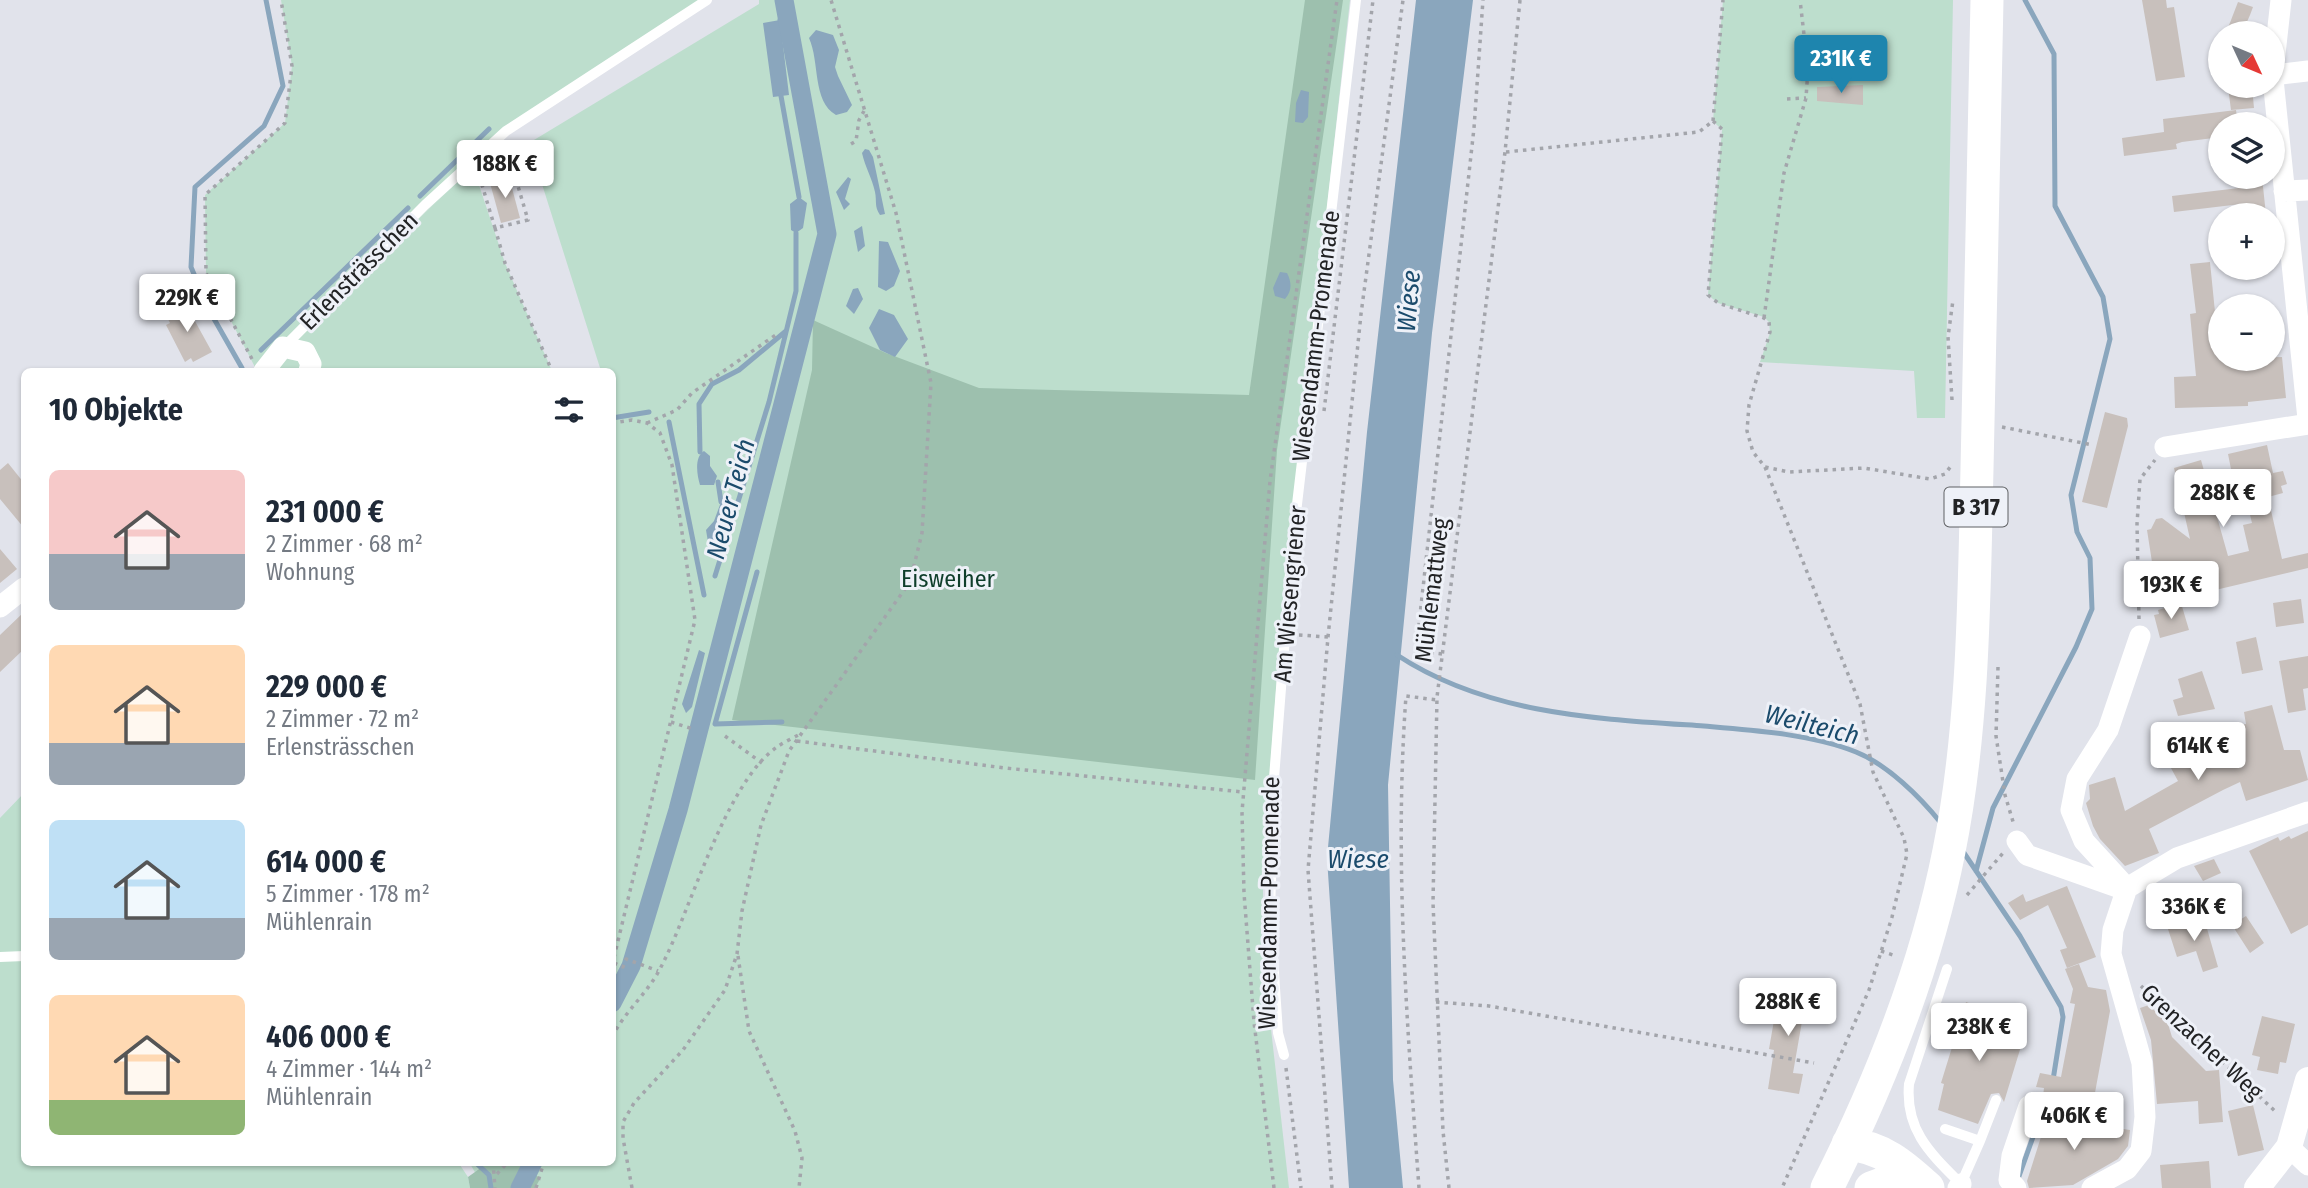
<!DOCTYPE html>
<html lang="de">
<head>
<meta charset="utf-8">
<style>
	:root { --surface:#fff; --page:#f2f2f3; --text:#1f2937; --muted:#747a83; --accent:#1e85ae }
	body { margin:0; font-family:"Fira Sans Condensed",sans-serif; background:var(--page); color:var(--text); height:100vh; display:flex; flex-direction:column; font-size:26px; white-space:nowrap }
	* { box-sizing:border-box; margin:0 }
	p { font-size:23px; color:var(--muted) }
	.icon { flex:none; width:38px; height:38px; fill:none; stroke:currentColor; stroke-width:2; stroke-linecap:round; stroke-linejoin:round }
	.map { position:relative; flex:1; overflow:hidden }
	.sheet { position:absolute; left:21px; top:368px; width:595px; height:798px; display:flex; flex-direction:column; background:var(--surface); border-radius:10px; box-shadow:0 2px 5px #0004 }
	.sheet>* { flex:none }
	.needle { width:46px; rotate:134deg }
	.tools { position:absolute; left:2208px; top:21px; display:grid; gap:14px }
	.tools a { display:grid; place-items:center; width:77px; height:77px; border-radius:50%; background:var(--surface); box-shadow:0 2px 5px #0004; font-size:35px }
	.price { position:absolute; translate:-50% -60px; padding:0 16px; border-radius:7px; background:#fff; color:#222; font-size:23px; line-height:46px; filter:drop-shadow(0 2px 4px #0008) }
	.price::after { content:''; position:absolute; left:50%; top:42px; width:21px; height:16px; margin-left:-10px; background:inherit; clip-path:polygon(0 0,100% 0,50% 100%) }
	.price.selected { background:var(--accent); color:#fff }
	ul { padding:0; list-style:none }
	li { display:flex; align-items:center; gap:21px; height:175px; padding:0 28px }
	li span { display:grid; place-items:center; flex:none; width:196px; height:140px; border-radius:10px; color:#555 }
	li>.icon { margin-inline-start:auto }
	span .icon { width:84px; height:84px; fill:#fffc; stroke-width:1 }
	li b { font-size:30px }
	h2 { display:flex; justify-content:space-between; align-items:center; height:84px; padding:0 28px; font-size:30px }
	.map>svg:first-child { display:block }
	.green { fill:#bddecd; fill-rule:evenodd }
	.forest { fill:#9dc0ae }
	.water { fill:#8aa6bd }
	.lines { fill:none; stroke-linecap:round; stroke-linejoin:round }
	.stream { stroke:#8aa6bd; stroke-width:5 }
	.canal { stroke:#8aa6bd; stroke-width:19 }
	.building { fill:#c8c0bc }
	.path { stroke:#a3a5ab; stroke-width:3.5; stroke-dasharray:3.5 5; stroke-linecap:butt }
	.service { stroke:#fff; stroke-width:10 }
	.minor { stroke:#fff; stroke-width:21 }
	.tertiary { stroke:#fff; stroke-width:26 }
	.primary { stroke:#fff; stroke-width:33 }
	.labels { text-anchor:middle; dominant-baseline:central; stroke-width:6; stroke-linejoin:round; paint-order:stroke }
	.shield { fill:#eef1f8; stroke:#5f6164; stroke-width:2 }
	.shield-label { font-size:23px; font-weight:bold; fill:#222325 }
	.street-label { font-size:24px; fill:#222325; stroke:#eef1f8 }
	.park-label { font-size:24px; fill:#0f3e2b; stroke:#eef1f8 }
	.water-label { font-size:26px; font-style:italic; fill:#1b4b6c; stroke:#eef1f8 }
</style>
</head>
<body>
<div class="map">
<svg width="2308" height="1188" viewBox="0 0 2308 1188">
	<rect width="100%" height="100%" fill="#e1e3eb"/>
	<path class="green" d="M281,0H712L508,135L487,154L494,171L479,185L505,263L552,371H257L206,273L205,195L285,123L292,66ZM468,172L307,325V324Z
		M759,0H1350L1281,622L1266,826L1263,892L1266,985L1289,1188H484L469,1162H612V371H601L529,143L759,4Z
		M1723,0H1953L1945,418H1917L1914,371L1760,362L1770,333L1769,322L1764,317L1718,303L1708,295L1722,130L1713,121Z
		M24,793V1162H458L468,1177L470,1188H0V818Z"/>
	<path class="forest" d="M1305,0H1343L1277,450L1255,780L732,720L812,370L813,320L886,353L979,388L1249,395Z
		M489,1162H523L540,1179L535,1188H470L468,1177Z"/>
	<path class="water" d="M1416,0H1473L1432,333L1388,785L1393,1080L1403,1188H1349L1327,858L1367,432Z
		M780,20L789,95L773,97L763,23Z
		M816,30L833,35L839,50L835,67L838,76L852,105L847,112L836,115C812,101 820,62 809,38Z
		M1301,90L1309,92L1308,117L1303,123L1295,122L1296,103Z
		M865,149L869,150L873,157L885,214L880,215C874,206 877,201 875,192C872,178 865,167 862,153Z
		M848,177L851,179L845,199L850,204L844,210L836,192Z
		M799,197L807,203L803,228L796,233L791,230L790,204Z
		M862,226L865,246L858,252L854,231Z
		M879,241L888,242L900,271L894,286L886,291L878,287Z
		M1280,272L1287,273C1292,283 1292,291 1285,299L1275,296L1273,288Z
		M858,288L863,299L854,314L846,306L853,289Z
		M879,309L894,315L908,339L895,357L880,350L869,328Z
		M704,451L710,456V466L717,476L714,485H700C697,475 694,457 704,451Z
		M721,502L725,507L716,554H710L706,530L714,521Z
		M699,650L705,653L692,707L686,713L682,704Z"/>
	<g class="lines">
		<path class="stream" d="M780,20L784,10
			M781,96L799,197
			M420,196L489,129
			M261,350L408,208
			M242,368L209,310L191,267L195,187L264,126L283,86L266,0
			M612,418L649,412
			M669,422L704,595
			M700,452L699,404L712,384L739,370L786,331
			M718,482L721,502
			M715,576L769,402L796,291V233
			M1397,655C1488,715 1599,719 1704,726C1752,730 1811,734 1856,752C1888,765 1920,797 1941,823
			M715,724L757,572
			M715,724L782,722
			M1962,850L2020,936L2061,1007L2063,1017L2053,1080
			M1976,871L1993,808L2076,647L2092,609L2090,558L2077,532L2071,495L2110,339L2103,297L2055,206L2054,54L2025,0
			M475,1162L489,1175L491,1188
			M2018,1179L2044,1106"/>
		<path class="canal" d="M612,1003L631,966L678,810L827,234L784,0
			M520,1188L533,1162"/>
	</g>
	<path class="building" d="M2142,0H2166L2167,8L2174,7L2185,77L2156,81Z
		M2238,2L2253,7L2250,15L2242,33H2226Z
		M1863,85V105L1817,101V87Z
		M2252,86L2254,108L2231,110L2228,87Z
		M2236,110L2238,124H2221V137L2182,142L2176,144L2177,149L2124,156L2122,138L2164,132L2163,119Z
		M509,177L520,218L501,223L490,183Z
		M2238,177H2262L2266,215H2242L2241,204L2174,212L2172,196L2239,188Z
		M2210,262L2215,312L2218,311L2221,359L2282,357L2286,398L2248,402V406L2175,408L2174,377L2196,376L2190,314L2196,313L2190,264Z
		M185,303L212,352L193,362L191,358L185,362L166,325L170,323L165,313Z
		M2105,412L2127,418L2128,426L2107,508L2082,502Z
		M2267,445L2273,473L2283,471L2287,484L2281,486L2283,493L2268,497L2282,559L2308,553V568L2207,592L2205,581L2176,587L2172,574L2150,578L2148,563L2152,562L2147,530L2151,529L2156,519L2162,518L2190,539L2174,468L2201,460L2228,556L2249,551L2243,525L2252,523L2242,482L2234,484L2228,454Z
		M8,463L24,483V528L0,499V470Z
		M0,549L17,569L0,583Z
		M2301,599L2304,623L2276,627L2273,603Z
		M2181,603L2189,630L2160,638L2154,615L2159,614L2158,610Z
		M24,612V649L0,672V635Z
		M2256,637L2263,670L2242,674L2236,642Z
		M2308,656V688L2303,689L2306,710L2288,713L2279,661Z
		M2202,671L2215,709L2178,716L2173,700L2183,697L2178,679Z
		M2272,705L2284,750H2300L2308,780L2246,801L2240,782L2223,790L2149,829L2159,853L2125,866L2100,839L2093,826L2086,803L2090,799L2089,785L2115,777L2125,811L2178,781L2159,746L2246,724L2244,712Z
		M2308,831V925L2291,934L2249,851L2278,837L2280,841L2289,836L2291,839Z
		M2214,859L2221,873L2203,881L2194,866Z
		M2067,886L2096,957L2067,968L2060,950L2067,948L2048,905L2020,920L2008,903L2023,894L2026,902Z
		M2246,916L2264,943L2250,953L2232,925Z
		M2204,918L2218,967L2203,972L2196,951L2177,957L2168,929Z
		M2079,964L2088,987L2106,990L2110,1011L2092,1109L2054,1112V1116L2041,1112L2044,1088L2036,1087L2040,1073L2061,1077L2075,1004L2070,1003L2073,989L2065,969Z
		M1780,986L1816,992L1813,1012L1804,1010L1793,1073L1803,1074L1799,1094L1768,1089L1774,1050L1769,1049Z
		M1966,1002L2014,1020L2022,1043L2004,1102L1999,1093L1991,1094L1978,1124L1938,1110L1944,1084L1941,1083Z
		M2149,1005L2168,1024L2172,1037L2206,1071L2219,1070L2223,1122L2199,1124L2198,1101L2157,1104L2151,1040L2140,1008Z
		M2262,1016L2295,1024L2286,1063L2280,1062L2278,1074L2257,1070L2260,1057L2252,1055Z
		M2253,1105L2264,1150L2238,1156L2228,1111Z
		M2047,1118L2130,1130L2128,1146L2118,1159L2073,1185L2029,1188L2027,1181Z
		M2209,1161L2211,1188H2162L2160,1165Z"/>
	<g class="lines">
		<path class="path" d="M1787,99L1806,98
			M1713,121L1722,129L1708,295L1718,303L1764,318L1769,322L1770,332L1749,405L1747,431L1753,452L1765,467L1789,472L1864,468L1930,479L1945,474L1951,466
			M1713,121L1723,0
			M851,144L856,141L859,120L864,111
			M1506,152L1699,132L1713,121
			M494,160L496,171L515,176L528,220L495,228L482,185L496,171
			M495,228L505,263L552,371
			M1764,318L1784,173L1806,98L1808,69L1800,0
			M252,359L206,273L205,195L285,123L292,66L281,0
			M1952,400L1948,337L1953,300
			M1324,411L1373,0
			M612,423L632,420L647,423L660,433L672,465L695,620L612,966
			M647,423L677,410L692,393L777,334
			M2002,427L2093,445
			M1765,467L1860,704L1873,772L1904,838L1907,854L1892,917L1869,990L1782,1188
			M2139,619L2137,524L2140,479L2155,460
			M1299,635L1328,637
			M1442,654L1416,651L1474,128L1483,0
			M1998,667L1996,736L2005,795L2014,825
			M671,722L693,729
			M725,736L762,763
			M797,741L1005,768L1243,792
			M1967,895L2003,853
			M1881,951L1896,956
			M738,956L749,1031L795,1131L802,1158L799,1188
			M614,963L623,967L626,959L658,971
			M2141,986L2276,1112
			M1436,1002L1489,1006L1814,1063
			M612,1037C625,1011 648,993 661,967C691,910 725,783 777,747C784,742 793,738 800,734
			M1286,1068L1301,1188
			M493,1162L495,1188
			M497,1174L508,1162
			M536,1188L544,1162
			M632,1188L623,1138V1122L634,1103L683,1050L725,990L737,954L742,911L761,825L789,751L910,582L922,533L931,383L896,213L831,0
			M1274,1188L1254,1022L1244,893L1242,812L1270,481L1337,0
			M1332,1188L1308,870L1328,637L1361,314L1403,0
			M1419,1188C1407,1024 1394,860 1406,696L1437,700
			M1449,1188L1443,1131L1433,903L1437,697L1505,152L1520,0"/>
		<path class="service" d="M284,347L425,205L506,131L707,0
			M0,957L24,956
			M1284,1055L1278,1033L1270,913L1274,778L1292,547L1356,0
			M1945,1129L1980,1141L1961,1184C1930,1153 1905,1130 1909,1084L1947,969
			M1980,1141L1996,1100"/>
		<path class="minor" d="M2273,72L2281,0
			M2273,75L2308,71
			M2273,79L2308,419
			M2284,191L2308,190
			M264,371L283,347L305,352L311,364L309,371
			M2165,447L2308,424
			M0,607L24,588
			M2017,841L2027,855L2126,890
			M2127,888L2084,841L2071,810L2077,779L2108,730L2140,636
			M2289,1147L2308,1165
			M1958,1188L1961,1184
			M2016,1188L2009,1180L2012,1156L2029,1106
			M2092,1188L2127,1169L2141,1151L2145,1117L2142,1063L2111,954L2113,930L2127,888L2177,858L2308,812"/>
		<path class="tertiary" d="M2257,1188L2289,1147L2308,1080"/>
		<path class="primary" d="M1848,1144C1882,1147 1903,1165 1928,1188
			M1827,1188C1880,1083 1926,967 1949,851C1974,726 1974,596 1977,469C1980,313 1984,156 1987,0
			M1871,1188L1890,1181"/>
	</g>
	<g class="labels">
		<rect class="shield" x="1944.5" y="487.5" width="63" height="39" rx="5"/>
		<g class="shield-label">
			<text x="1976" y="507">B 317</text>
		</g>
		<g class="street-label">
			<text transform="translate(359 271) rotate(-45)">Erlensträsschen</text>
			<text transform="translate(1316 336) rotate(-83)">Wiesendamm-Promenade</text>
			<text transform="translate(1432 590) rotate(-83)">Mühlemattweg</text>
			<text transform="translate(1290 594) rotate(-85)">Am Wiesengriener</text>
			<text transform="translate(1269 903) rotate(-89)">Wiesendamm-Promenade</text>
			<text transform="translate(2202 1042) rotate(43)">Grenzacher Weg</text>
		</g>
		<g class="park-label">
			<text x="948" y="579">Eisweiher</text>
		</g>
		<g class="water-label">
			<text transform="translate(1409 301) rotate(-85)">Wiese</text>
			<text transform="translate(731 499) rotate(-75)">Neuer Teich</text>
			<text transform="translate(1812 725) rotate(14)">Weilteich</text>
			<text x="1358" y="859">Wiese</text>
		</g>
	</g>
</svg>
<div class="tools">
<a><svg class="needle" viewBox="-14 -14 28 28"><path d="M0-13l5 13h-10z" fill="#e53935"/><path d="M0 13l5-13h-10z" fill="#747a83"/></svg></a>
<a><svg class="icon" aria-label="layers" viewBox="0 0 24 24"><path d="M12 4l9 5-9 5-9-5zM3 14l9 5 9-5"/></svg></a>
<a>+</a>
<a>−</a>
</div>
<b class="price selected" style="left:1841px;top:95px">231K €</b>
<b class="price" style="left:505px;top:200px">188K €</b>
<b class="price" style="left:187px;top:334px">229K €</b>
<b class="price" style="left:2223px;top:529px">288K €</b>
<b class="price" style="left:2171px;top:621px">193K €</b>
<b class="price" style="left:2198px;top:782px">614K €</b>
<b class="price" style="left:2194px;top:943px">336K €</b>
<b class="price" style="left:1788px;top:1038px">288K €</b>
<b class="price" style="left:1979px;top:1063px">238K €</b>
<b class="price" style="left:2074px;top:1152px">406K €</b>
<section class="sheet">
<h2>10 Objekte<svg class="icon" aria-label="filters" viewBox="0 0 24 24"><path d="M4 7h16M4 17h16"/><circle cx="9" cy="7" r="2"/><circle cx="15" cy="17" r="2"/></svg></h2>
<ul>
<li><span style="background:linear-gradient(#f6c9c9 60%,#9aa5b1 0)"><svg class="icon" aria-label="home" viewBox="0 0 24 24"><path d="M3 11l9-7 9 7M6 9v11h12V9"/></svg></span><div><b>231 000 €</b><p>2 Zimmer · 68 m²</p><p>Wohnung</p></div></li>
<li><span style="background:linear-gradient(#ffd9b3 70%,#9aa5b1 0)"><svg class="icon" aria-label="home" viewBox="0 0 24 24"><path d="M3 11l9-7 9 7M6 9v11h12V9"/></svg></span><div><b>229 000 €</b><p>2 Zimmer · 72 m²</p><p>Erlensträsschen</p></div></li>
<li><span style="background:linear-gradient(#bfe0f5 70%,#9aa5b1 0)"><svg class="icon" aria-label="home" viewBox="0 0 24 24"><path d="M3 11l9-7 9 7M6 9v11h12V9"/></svg></span><div><b>614 000 €</b><p>5 Zimmer · 178 m²</p><p>Mühlenrain</p></div></li>
<li><span style="background:linear-gradient(#ffd9b3 75%,#8fb573 0)"><svg class="icon" aria-label="home" viewBox="0 0 24 24"><path d="M3 11l9-7 9 7M6 9v11h12V9"/></svg></span><div><b>406 000 €</b><p>4 Zimmer · 144 m²</p><p>Mühlenrain</p></div></li>
</ul>
</section>
</div>
</body>
</html>
